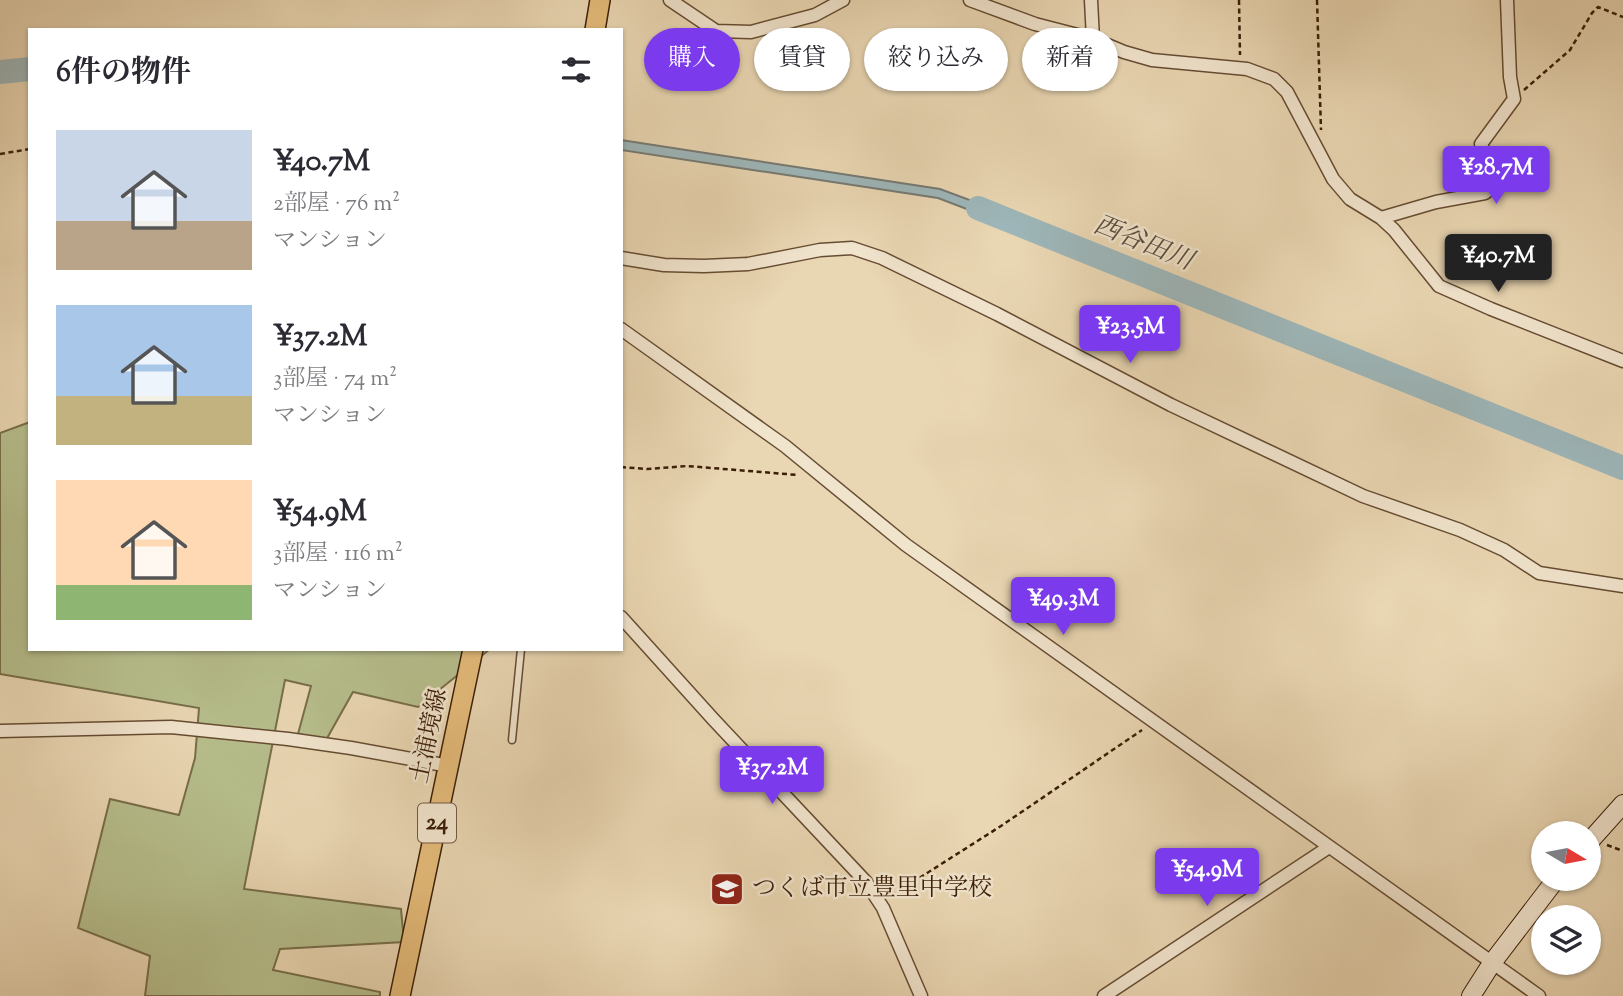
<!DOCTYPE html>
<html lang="ja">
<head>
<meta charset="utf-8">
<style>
	:root { --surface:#fff; --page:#f2f2f3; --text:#2b2b33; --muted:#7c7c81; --accent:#7c3aed }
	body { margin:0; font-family:"Sorts Mill Goudy","Noto Serif JP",serif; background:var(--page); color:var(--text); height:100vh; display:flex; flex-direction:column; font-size:26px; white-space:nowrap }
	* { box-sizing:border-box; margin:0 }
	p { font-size:23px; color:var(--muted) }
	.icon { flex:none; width:38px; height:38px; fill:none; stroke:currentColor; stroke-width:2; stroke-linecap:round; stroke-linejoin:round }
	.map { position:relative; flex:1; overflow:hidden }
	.panel { position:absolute; left:28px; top:28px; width:595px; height:623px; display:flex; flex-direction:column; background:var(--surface); border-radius:0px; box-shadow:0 2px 5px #0004 }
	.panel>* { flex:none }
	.banner { position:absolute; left:644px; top:28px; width:665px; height:63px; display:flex; gap:14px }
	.needle { width:46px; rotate:100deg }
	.tools { position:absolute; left:1531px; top:821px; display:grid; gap:14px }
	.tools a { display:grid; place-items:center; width:70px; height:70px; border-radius:50%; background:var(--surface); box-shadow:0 2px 5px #0004; font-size:35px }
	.price { position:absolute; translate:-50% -60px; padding:0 16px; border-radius:7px; background:var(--accent); color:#fff; font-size:23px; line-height:46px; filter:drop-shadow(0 2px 4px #0008) }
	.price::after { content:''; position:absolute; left:50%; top:42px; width:21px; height:16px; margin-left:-10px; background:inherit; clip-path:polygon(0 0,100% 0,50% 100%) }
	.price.active { background:#222; color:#fff }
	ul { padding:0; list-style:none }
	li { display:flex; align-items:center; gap:21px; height:175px; padding:0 28px }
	li span { display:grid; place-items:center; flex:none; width:196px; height:140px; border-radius:0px; color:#555 }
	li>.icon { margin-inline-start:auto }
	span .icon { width:84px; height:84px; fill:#fffc; stroke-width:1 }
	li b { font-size:30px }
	h2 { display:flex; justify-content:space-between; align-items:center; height:84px; padding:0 28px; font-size:30px }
	.tag { padding:0 24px; border-radius:32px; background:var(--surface); box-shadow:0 2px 5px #0004; font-size:24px; line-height:63px }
	.tag.active { background:var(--accent); color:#fff }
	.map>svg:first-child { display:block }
	.green { fill:#b6be8c; stroke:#786e4a; stroke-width:2 }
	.water { fill:#9db6b9; stroke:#767972; stroke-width:2 }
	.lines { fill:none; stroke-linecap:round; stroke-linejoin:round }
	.river { stroke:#9db6b9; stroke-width:24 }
	.lane-casing { stroke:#664c32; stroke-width:9 }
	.street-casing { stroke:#664c32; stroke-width:15 }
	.secondary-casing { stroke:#3b1e07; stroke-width:20 }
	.primary-casing { stroke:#3b1e07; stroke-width:22 }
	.path { stroke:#3b1e07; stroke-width:2.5; stroke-dasharray:5 3.5; stroke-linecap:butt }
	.lane { stroke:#f1e4cd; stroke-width:6 }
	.street { stroke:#f1e4cd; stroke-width:12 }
	.secondary { stroke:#f1e4cd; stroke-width:18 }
	.primary { stroke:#e4bb79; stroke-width:19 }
	.labels { text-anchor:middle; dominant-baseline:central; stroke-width:5; stroke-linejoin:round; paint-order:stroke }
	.shield { fill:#f1e4cd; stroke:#725942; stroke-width:2 }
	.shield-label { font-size:23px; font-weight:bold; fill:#3b1e07 }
	.street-label { font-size:24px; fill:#3b1e07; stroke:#f1e4cd }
	.poi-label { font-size:24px; fill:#3b1e07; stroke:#f1e4cd; text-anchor:start }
	.water-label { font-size:26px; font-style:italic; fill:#584c3c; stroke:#f1e4cd }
</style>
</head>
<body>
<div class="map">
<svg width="1623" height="996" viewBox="0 0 1623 996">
	<rect width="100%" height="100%" fill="#e9d6b2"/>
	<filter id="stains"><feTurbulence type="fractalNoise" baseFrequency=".00286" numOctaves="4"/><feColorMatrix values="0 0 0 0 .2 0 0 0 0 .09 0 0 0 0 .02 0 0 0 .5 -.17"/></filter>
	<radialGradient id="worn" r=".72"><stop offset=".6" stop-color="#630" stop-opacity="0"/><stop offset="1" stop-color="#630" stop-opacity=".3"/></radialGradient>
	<path class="green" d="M30,422V649H490L418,707L353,692L326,740L298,734L311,686L285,680L244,889L401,909L404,942L280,949L273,970L380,992V996H145L150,956L78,928L110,799L179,815L195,758L199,708L0,674V433Z"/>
	<path class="water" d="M621,140L940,189L1010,215L1006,224L938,198L621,150Z"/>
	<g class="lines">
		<path class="river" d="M0,72L30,69
			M978,208L1623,468"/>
		<g class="lane-casing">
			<path id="lane" d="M512,740L521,649"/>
		</g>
		<g class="street-casing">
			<path id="street" d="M670,0L716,31L751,32L815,15L843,0
				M970,0L1035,24L1093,39L1124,52L1152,60L1247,69L1274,79L1287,92L1333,179L1350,199L1381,218L1394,230L1439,286L1491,309L1623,361
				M1091,0L1093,39
				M1381,218L1436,202L1485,193L1492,187L1493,177L1481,144L1514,99L1510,77L1507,0
				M621,258L664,265L704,266L748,264L820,250L852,248L882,258L997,314L1171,405L1363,496L1460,530L1504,550L1539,573L1623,586
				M621,329L785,446L906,545L1539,996
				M621,617L713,719L866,882L883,908L921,996
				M0,731L171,727L288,739L351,748L449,766
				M1104,996L1329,847"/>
		</g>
		<g class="secondary-casing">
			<path id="secondary" d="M1589,842L1623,804
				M1471,996L1492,963L1557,878"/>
		</g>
		<g class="primary-casing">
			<path id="primary" d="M595,30L600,0
				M400,996L473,649"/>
		</g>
		<path class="path" d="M1239,0L1240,55
			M1317,0L1321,130
			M1524,90L1570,50L1592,13L1598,7L1623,17
			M0,154L30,149
			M621,467L647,469L687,466L798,475
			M1607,845L1623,851
			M891,896L1001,826L1142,730"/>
		<use href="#lane" class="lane"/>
		<use href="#street" class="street"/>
		<use href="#secondary" class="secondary"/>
		<use href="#primary" class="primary"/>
	</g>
	<defs>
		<g id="school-square" transform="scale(1.75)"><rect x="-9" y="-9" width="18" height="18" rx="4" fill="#8f2418" stroke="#f1e4cd"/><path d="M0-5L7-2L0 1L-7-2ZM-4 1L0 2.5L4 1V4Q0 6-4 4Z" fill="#fff"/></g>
	</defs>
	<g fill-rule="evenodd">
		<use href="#school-square" x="727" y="889"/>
	</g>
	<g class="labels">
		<rect class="shield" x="418" y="803.5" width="38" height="39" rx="5"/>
		<g class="shield-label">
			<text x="437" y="823">24</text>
		</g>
		<g class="street-label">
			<text transform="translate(430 736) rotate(-78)">土浦境線</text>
		</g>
		<g class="poi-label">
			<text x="752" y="889">つくば市立豊里中学校</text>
		</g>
		<g class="water-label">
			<text transform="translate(1143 244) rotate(22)">西谷田川</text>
		</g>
	</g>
	<rect width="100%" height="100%" filter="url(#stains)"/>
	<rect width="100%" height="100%" fill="url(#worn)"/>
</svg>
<div class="tools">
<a><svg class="needle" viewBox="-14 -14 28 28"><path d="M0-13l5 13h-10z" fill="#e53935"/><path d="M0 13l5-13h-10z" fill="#7c7c81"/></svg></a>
<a><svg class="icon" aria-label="layers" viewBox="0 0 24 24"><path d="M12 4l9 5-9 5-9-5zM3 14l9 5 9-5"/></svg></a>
</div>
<b class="price" style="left:1496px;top:206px">¥28.7M</b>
<b class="price active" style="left:1498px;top:294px">¥40.7M</b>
<b class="price" style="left:1130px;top:365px">¥23.5M</b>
<b class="price" style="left:1063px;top:637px">¥49.3M</b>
<b class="price" style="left:772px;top:806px">¥37.2M</b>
<b class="price" style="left:1207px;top:908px">¥54.9M</b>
<div class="banner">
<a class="tag active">購入</a>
<a class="tag">賃貸</a>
<a class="tag">絞り込み</a>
<a class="tag">新着</a>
</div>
<section class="panel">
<h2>6件の物件<svg class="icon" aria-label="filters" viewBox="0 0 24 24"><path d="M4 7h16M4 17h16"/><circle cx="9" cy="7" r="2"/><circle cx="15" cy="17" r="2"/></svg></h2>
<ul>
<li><span style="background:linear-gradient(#c9d6e8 65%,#b9a48a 0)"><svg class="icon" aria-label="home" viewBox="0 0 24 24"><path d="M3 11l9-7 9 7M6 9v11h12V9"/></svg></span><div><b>¥40.7M</b><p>2部屋 · 76 m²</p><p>マンション</p></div></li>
<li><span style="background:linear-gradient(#a9c7e8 65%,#c2b280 0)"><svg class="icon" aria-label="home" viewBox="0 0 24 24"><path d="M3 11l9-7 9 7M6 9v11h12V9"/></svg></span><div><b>¥37.2M</b><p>3部屋 · 74 m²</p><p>マンション</p></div></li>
<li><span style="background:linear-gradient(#ffd9b3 75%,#8fb573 0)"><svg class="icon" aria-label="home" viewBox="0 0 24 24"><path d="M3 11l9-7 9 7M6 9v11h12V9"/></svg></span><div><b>¥54.9M</b><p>3部屋 · 116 m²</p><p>マンション</p></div></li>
</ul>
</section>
</div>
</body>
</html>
